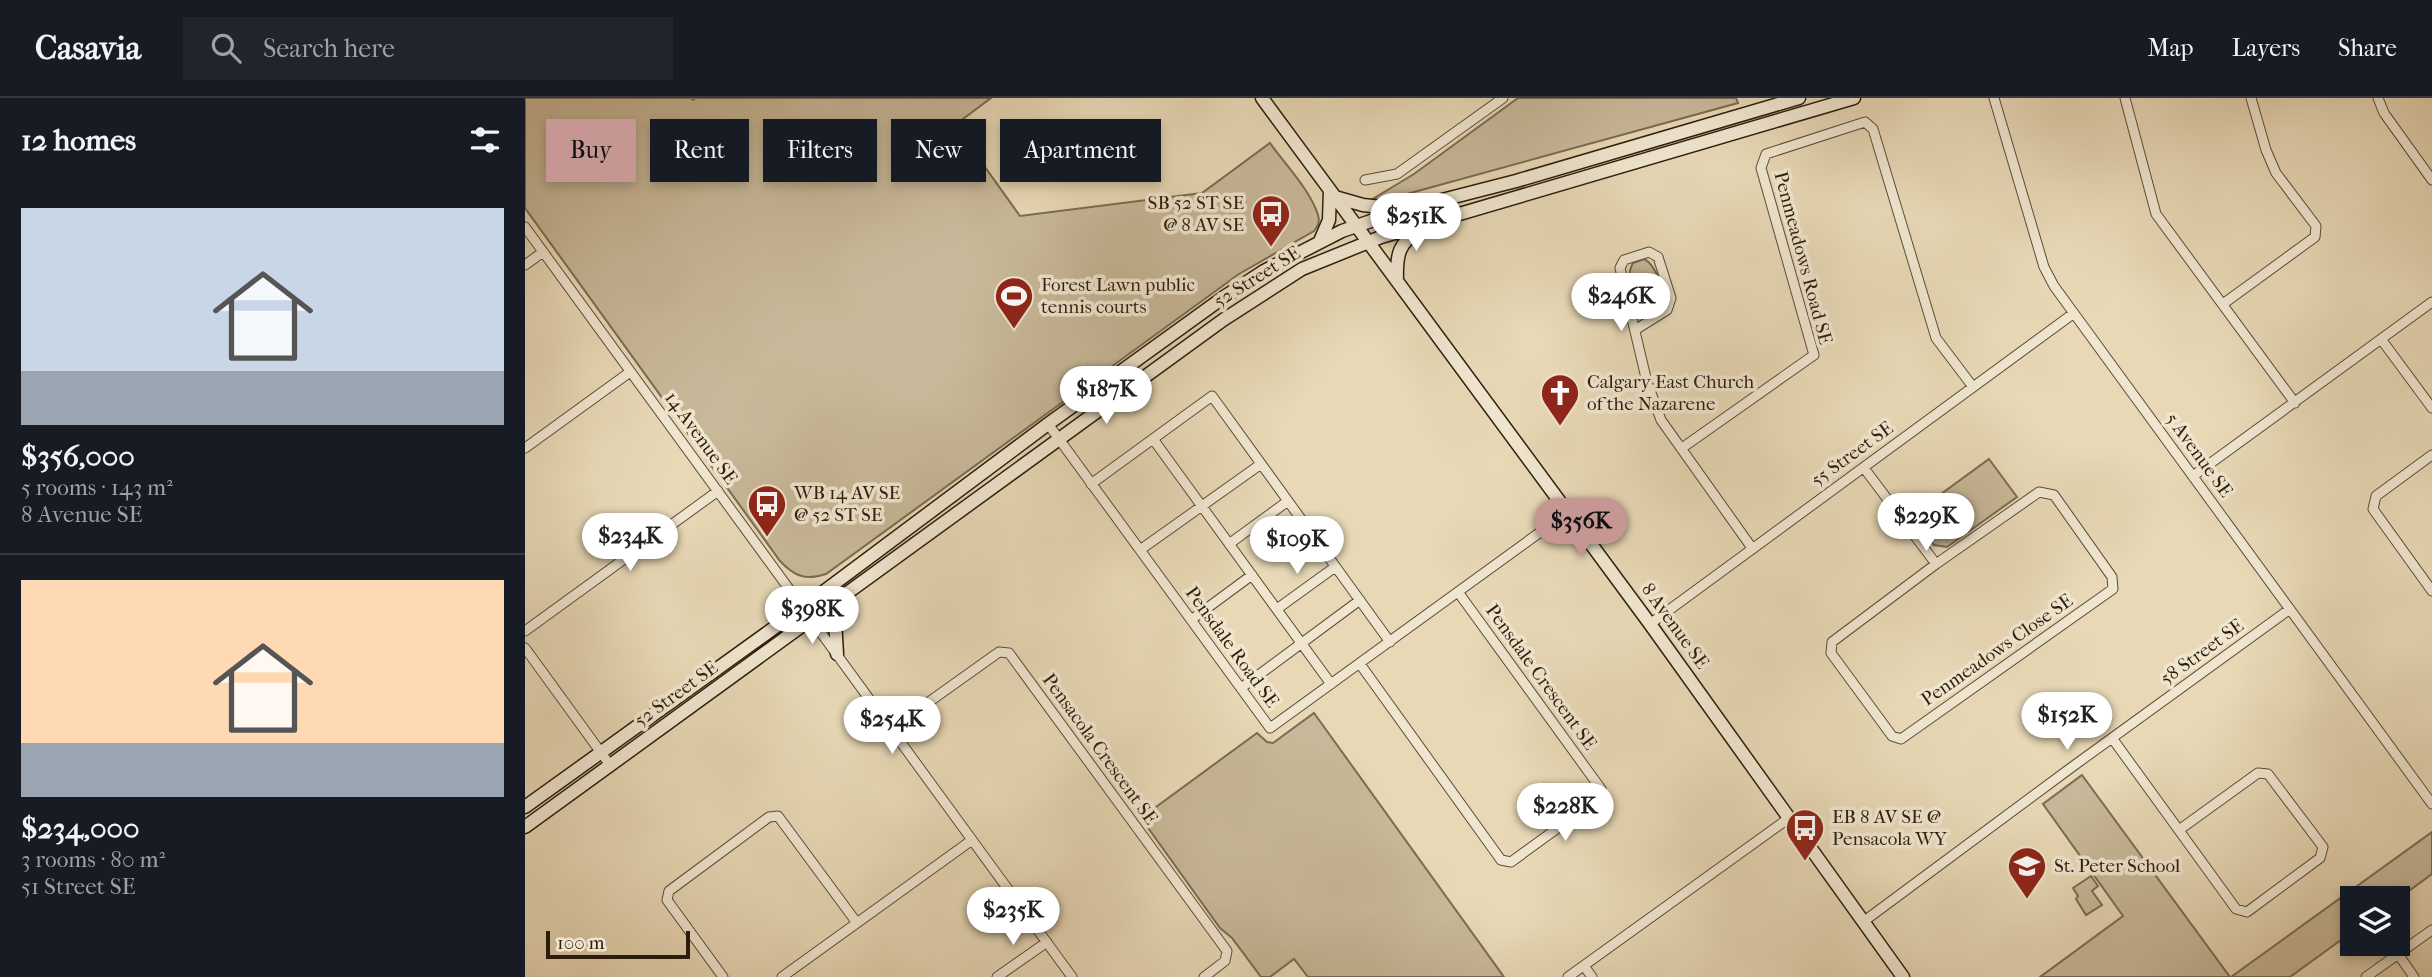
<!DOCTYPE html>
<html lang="en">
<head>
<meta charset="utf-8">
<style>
	:root { --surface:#171b24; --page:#20242c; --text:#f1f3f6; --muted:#9ea1a6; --line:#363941; --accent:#c59692 }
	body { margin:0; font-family:"IM FELL French Canon",serif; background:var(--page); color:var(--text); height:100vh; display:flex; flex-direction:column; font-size:26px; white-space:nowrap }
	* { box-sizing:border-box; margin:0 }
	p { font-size:23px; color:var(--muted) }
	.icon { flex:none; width:38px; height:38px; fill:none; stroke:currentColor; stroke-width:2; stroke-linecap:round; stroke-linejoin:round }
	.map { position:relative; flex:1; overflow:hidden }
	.sheet { display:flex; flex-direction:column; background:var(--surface); width:525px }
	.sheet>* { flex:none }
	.guide { position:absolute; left:21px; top:21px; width:665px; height:63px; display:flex; gap:14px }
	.fabs { position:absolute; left:1815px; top:788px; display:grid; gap:14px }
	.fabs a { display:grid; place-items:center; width:70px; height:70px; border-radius:0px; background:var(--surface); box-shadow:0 4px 10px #0003; font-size:35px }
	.scale { position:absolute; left:21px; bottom:18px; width:144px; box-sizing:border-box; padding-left:7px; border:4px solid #2c1e0b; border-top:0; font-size:19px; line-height:24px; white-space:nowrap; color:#2c1e0b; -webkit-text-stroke:5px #f0e6d0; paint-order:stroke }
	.price { position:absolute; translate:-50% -60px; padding:0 16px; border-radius:24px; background:#fff; color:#222; font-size:23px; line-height:46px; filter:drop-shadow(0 2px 4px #0008) }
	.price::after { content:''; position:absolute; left:50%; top:42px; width:21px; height:16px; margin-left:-10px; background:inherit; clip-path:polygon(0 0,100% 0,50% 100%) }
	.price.current { background:var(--accent); color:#111 }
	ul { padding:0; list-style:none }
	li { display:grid; align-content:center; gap:14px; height:371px; padding:0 21px }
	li+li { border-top:2px solid var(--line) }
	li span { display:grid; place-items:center; height:217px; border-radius:0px; color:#555 }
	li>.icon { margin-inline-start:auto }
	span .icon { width:126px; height:126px; fill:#fffc; stroke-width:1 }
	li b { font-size:30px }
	h2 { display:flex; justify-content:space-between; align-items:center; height:84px; padding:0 21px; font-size:30px }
	.tag { padding:0 24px; border-radius:0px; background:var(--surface); box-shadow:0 4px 10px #0003; font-size:24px; line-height:63px }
	.tag.current { background:var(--accent); color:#111 }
	header { display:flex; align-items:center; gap:42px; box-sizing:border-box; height:98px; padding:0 35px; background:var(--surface); border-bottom:2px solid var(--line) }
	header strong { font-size:33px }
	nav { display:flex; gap:38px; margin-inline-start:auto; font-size:24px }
	.search { width:490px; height:63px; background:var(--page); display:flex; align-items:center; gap:18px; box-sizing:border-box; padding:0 24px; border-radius:0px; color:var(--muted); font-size:26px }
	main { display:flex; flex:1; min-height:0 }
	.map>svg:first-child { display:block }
	.green { fill:#c8b899; stroke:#7a6b52; stroke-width:2 }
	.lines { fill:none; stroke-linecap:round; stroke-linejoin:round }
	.street-casing { stroke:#5b4c36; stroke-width:11 }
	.secondary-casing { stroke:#2c1e0b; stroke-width:15 }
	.street { stroke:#f0e6d0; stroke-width:9 }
	.secondary { stroke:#f0e6d0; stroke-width:12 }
	.labels { text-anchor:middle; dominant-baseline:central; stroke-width:7; stroke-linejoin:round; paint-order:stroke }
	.poi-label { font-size:19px; fill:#2c1e0b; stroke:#f0e6d0; text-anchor:start }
	.street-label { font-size:19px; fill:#2c1e0b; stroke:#f0e6d0 }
</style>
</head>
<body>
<header>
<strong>Casavia</strong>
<div class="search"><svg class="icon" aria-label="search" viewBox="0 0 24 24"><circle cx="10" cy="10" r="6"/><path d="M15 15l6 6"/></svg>Search here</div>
<nav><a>Map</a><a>Layers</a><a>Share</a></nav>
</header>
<main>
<section class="sheet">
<h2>12 homes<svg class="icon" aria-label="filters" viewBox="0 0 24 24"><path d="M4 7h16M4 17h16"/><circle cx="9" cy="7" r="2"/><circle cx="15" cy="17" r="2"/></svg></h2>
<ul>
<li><span style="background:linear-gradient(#c9d6e8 75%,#9aa5b1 0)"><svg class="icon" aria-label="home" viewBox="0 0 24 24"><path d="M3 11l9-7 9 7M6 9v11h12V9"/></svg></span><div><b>$356,000</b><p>5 rooms · 143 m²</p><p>8 Avenue SE</p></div></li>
<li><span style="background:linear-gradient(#ffd9b3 75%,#9aa5b1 0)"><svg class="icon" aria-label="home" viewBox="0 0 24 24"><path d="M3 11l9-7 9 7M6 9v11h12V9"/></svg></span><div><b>$234,000</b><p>3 rooms · 80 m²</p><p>51 Street SE</p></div></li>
</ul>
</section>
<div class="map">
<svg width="1907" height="879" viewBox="0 0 1907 879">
	<rect width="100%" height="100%" fill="#e8d8b6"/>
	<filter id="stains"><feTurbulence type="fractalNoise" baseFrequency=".00286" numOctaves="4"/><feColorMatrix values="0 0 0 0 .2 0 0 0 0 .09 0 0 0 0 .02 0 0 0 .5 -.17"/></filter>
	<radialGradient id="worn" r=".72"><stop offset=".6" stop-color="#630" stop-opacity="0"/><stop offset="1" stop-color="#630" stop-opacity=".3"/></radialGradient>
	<path class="green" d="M0,0H166L168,2L171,0H466L430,27L495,118L677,95L745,45C759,65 786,93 793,117C795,124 793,128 789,133L714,176L301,476C281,483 269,478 255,463L0,110Z
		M993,0H1211L1213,5L871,99L846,102L889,76Z
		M1119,161C1130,166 1142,195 1138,206C1135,212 1129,214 1124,217L1113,214C1106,201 1100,179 1108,165Z
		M1464,361L1492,399L1422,449L1409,447L1386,418Z
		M789,615L979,879H783L769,861L745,879H736L707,840L695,830L616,720L732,635L742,644L748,645Z
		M1557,677L1705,879H1515L1598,818L1518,706Z
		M1907,734V776L1873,801L1827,800V834L1765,879H1706Z
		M1566,778L1573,788L1567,793L1577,807L1561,817L1551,801L1553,798L1548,790Z"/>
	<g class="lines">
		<g class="street-casing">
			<path id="street" d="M1469,0L1519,169L1529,188L1907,706
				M1600,0L1631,116L1770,305
				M1853,0L1859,15L1907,82
				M840,82L872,76L978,0
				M0,129L547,879
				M0,167L18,154
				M1698,206L1790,139L1791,128L1751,75L1741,52L1726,0
				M1110,232L1142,212L1146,200L1133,159L1124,154L1099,162L1095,170L1122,284L1136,322L1227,450
				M1856,241L1907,310
				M523,326L745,630L1043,414
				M628,341L806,586
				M0,350L105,274
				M1157,350L1289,257L1236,70L1241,56L1340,24L1348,31L1411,240L1448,289
				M1907,357L1851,398L1848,411L1907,493
				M1339,370L1411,466
				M1668,378L1907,204
				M566,386L687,298L865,544
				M1514,394L1529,397L1587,479L1588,491L1376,641L1367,638L1306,555L1307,544L1411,466Z
				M704,446L763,403
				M615,452L736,366
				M752,511L810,469
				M666,522L727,477
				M1125,526L1549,215
				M0,533L193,393
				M0,550L85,667
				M835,566L976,762L986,764L1074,700L1076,691L933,494
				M716,590L835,502
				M366,631L474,554L484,555L702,853L700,863L679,879
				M1587,640L1711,811L1722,814L1795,760L1798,749L1743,676L1733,675L1654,732
				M1338,824L1547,669L1765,511
				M1873,856L1889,879
				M1059,868L1067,879
				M198,879L142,802L144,793L244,719L253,718L332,825
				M257,879L447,742
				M472,879L522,844
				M1043,879L1264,720
				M1841,879L1907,832"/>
		</g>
		<g class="secondary-casing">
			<path id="secondary" d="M737,0L1125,526L1378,879
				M810,99L838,107L874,111
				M795,143L804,122L805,92
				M872,183C871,154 874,147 896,128
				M312,556L310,522L315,502
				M0,709L278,509L523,326L699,199L739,173L817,133L878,112L991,83L1274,0
				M0,729L698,222L777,171L856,139L1329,0"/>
		</g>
		<use href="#street" class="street"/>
		<use href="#secondary" class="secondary"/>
	</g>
	<defs>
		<g id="bus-pin" transform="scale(2.0125)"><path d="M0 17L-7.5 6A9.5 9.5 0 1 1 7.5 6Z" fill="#8f2418" stroke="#f0e6d0"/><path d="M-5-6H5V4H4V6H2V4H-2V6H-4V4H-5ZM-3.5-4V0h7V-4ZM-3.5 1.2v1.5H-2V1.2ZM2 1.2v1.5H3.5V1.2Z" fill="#fff"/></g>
		<g id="stadium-pin" transform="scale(2.0125)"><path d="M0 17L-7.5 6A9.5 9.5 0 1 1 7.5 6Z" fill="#8f2418" stroke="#f0e6d0"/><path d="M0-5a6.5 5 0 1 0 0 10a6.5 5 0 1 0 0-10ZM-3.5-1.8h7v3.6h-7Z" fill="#fff"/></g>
		<g id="church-pin" transform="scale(2.0125)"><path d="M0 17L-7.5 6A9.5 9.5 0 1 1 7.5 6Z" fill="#8f2418" stroke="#f0e6d0"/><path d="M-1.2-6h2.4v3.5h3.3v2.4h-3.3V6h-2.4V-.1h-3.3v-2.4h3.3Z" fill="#fff"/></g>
		<g id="school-pin" transform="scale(2.0125)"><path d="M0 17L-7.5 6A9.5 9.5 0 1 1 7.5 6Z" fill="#8f2418" stroke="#f0e6d0"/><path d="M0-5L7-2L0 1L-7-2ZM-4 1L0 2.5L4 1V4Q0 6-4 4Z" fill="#fff"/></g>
	</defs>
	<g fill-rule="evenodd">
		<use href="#bus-pin" x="746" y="116"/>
		<use href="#stadium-pin" x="489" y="198"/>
		<use href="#church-pin" x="1035" y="295"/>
		<use href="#bus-pin" x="242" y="406"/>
		<use href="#bus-pin" x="1280" y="730"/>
		<use href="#school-pin" x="1502" y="768"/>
	</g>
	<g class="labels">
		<g class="poi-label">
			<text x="719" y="105" text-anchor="end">SB 52 ST SE<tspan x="719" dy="22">@ 8 AV SE</tspan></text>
			<text x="516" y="187">Forest Lawn public<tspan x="516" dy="22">tennis courts</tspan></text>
			<text x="1062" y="284">Calgary East Church<tspan x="1062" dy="22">of the Nazarene</tspan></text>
			<text x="269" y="395">WB 14 AV SE<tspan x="269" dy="22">@ 52 ST SE</tspan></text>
			<text x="1307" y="719">EB 8 AV SE @<tspan x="1307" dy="22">Pensacola WY</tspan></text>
			<text x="1529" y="768">St. Peter School</text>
		</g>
		<g class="street-label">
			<text transform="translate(1278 160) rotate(75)">Penmeadows Road SE</text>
			<text transform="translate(732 179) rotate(-32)">52 Street SE</text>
			<text transform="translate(176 340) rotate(54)">14 Avenue SE</text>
			<text transform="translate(1327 356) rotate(-36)">55 Street SE</text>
			<text transform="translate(1674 357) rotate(54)">5 Avenue SE</text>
			<text transform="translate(1150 528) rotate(54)">8 Avenue SE</text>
			<text transform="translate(707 549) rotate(54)">Pensdale Road SE</text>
			<text transform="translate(1472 552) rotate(-35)">Penmeadows Close SE</text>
			<text transform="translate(1677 554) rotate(-36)">58 Street SE</text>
			<text transform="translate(1016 579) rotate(54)">Pensdale Crescent SE</text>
			<text transform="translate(151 596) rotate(-36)">52 Street SE</text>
			<text transform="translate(575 651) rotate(54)">Pensacola Crescent SE</text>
		</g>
	</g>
	<rect width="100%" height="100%" filter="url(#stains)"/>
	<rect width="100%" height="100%" fill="url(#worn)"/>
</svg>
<div class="fabs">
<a><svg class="icon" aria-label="layers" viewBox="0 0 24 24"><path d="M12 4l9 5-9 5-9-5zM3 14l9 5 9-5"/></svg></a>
</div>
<div class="scale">100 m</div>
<b class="price" style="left:891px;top:155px">$251K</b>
<b class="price" style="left:1096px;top:235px">$246K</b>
<b class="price" style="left:581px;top:328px">$187K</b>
<b class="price" style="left:1401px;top:455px">$229K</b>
<b class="price current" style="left:1056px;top:460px">$356K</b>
<b class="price" style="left:105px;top:475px">$234K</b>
<b class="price" style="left:772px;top:478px">$109K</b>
<b class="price" style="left:287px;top:548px">$398K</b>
<b class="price" style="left:1542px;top:654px">$152K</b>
<b class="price" style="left:367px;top:658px">$254K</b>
<b class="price" style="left:1040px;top:745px">$228K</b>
<b class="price" style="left:488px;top:849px">$235K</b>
<div class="guide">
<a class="tag current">Buy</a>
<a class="tag">Rent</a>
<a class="tag">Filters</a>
<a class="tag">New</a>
<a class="tag">Apartment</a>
</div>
</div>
</main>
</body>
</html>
